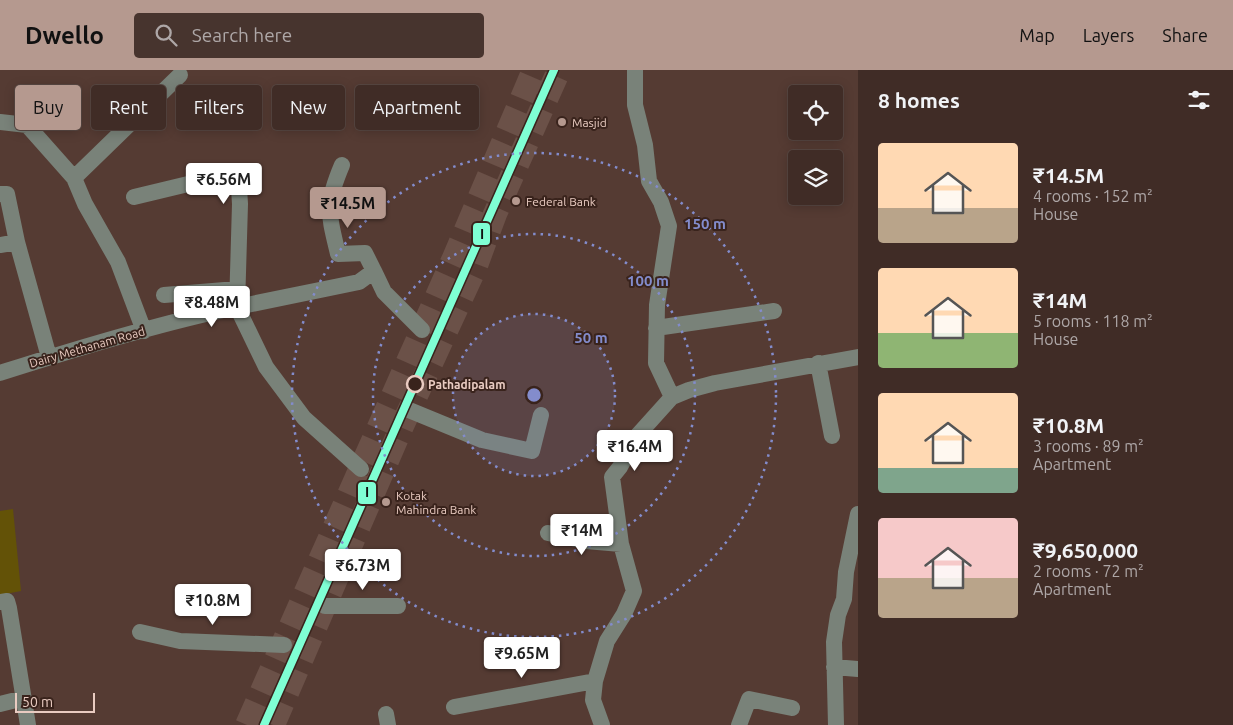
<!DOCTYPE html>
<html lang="en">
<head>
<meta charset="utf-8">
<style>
	:root { --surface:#402c26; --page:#47342e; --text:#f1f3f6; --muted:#aea7a7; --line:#594843; --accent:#b5998f }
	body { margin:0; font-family:Ubuntu,sans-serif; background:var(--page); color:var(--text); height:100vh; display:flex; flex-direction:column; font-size:19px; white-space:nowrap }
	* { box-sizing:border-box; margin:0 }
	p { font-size:16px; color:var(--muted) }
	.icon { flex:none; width:28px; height:28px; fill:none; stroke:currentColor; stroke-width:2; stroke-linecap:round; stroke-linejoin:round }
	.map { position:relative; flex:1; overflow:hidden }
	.sheet { display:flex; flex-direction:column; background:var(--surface); width:375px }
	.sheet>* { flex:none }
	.banner { position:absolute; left:15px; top:15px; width:475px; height:45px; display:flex; gap:10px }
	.tools { position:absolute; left:788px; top:15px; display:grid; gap:10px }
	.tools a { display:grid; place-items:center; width:55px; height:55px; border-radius:5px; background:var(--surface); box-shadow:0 2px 12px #0003,0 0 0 1px var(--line); font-size:25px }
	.scale { position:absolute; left:15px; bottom:12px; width:80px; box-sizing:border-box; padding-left:5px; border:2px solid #e9cbc1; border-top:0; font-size:14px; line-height:18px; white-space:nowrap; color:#e9cbc1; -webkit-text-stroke:4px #39231c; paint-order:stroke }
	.price { position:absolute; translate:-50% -42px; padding:0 11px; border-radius:5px; background:#fff; color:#222; font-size:16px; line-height:32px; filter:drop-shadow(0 1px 2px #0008) }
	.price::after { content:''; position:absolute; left:50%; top:30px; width:15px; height:11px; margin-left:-8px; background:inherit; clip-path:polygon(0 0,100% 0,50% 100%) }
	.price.selected { background:var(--accent); color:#111 }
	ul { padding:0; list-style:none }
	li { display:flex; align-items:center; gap:15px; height:125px; padding:0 20px }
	li span { display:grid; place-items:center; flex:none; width:140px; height:100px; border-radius:5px; color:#555 }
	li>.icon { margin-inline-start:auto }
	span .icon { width:60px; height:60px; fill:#fffc; stroke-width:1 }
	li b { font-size:21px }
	h2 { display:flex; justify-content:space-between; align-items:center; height:60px; padding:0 20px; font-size:21px }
	.pill { padding:0 18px; border-radius:5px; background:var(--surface); box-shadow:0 2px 12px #0003,0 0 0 1px var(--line); font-size:18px; line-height:45px }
	.pill.selected { background:var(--accent); color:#111 }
	header { display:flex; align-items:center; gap:30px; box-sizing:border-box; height:70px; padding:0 25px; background:var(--accent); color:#111 }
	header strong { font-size:24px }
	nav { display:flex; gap:28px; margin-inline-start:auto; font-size:18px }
	.search { width:350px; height:45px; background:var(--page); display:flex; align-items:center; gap:12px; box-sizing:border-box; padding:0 18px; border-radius:5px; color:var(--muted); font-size:19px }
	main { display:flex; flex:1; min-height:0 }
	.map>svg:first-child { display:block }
	.green { fill:#635207 }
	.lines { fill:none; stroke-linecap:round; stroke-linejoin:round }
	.highway-tunnel { stroke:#6b5148; stroke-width:24; stroke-dasharray:24 12; stroke-linecap:butt }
	.minor { stroke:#798279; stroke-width:16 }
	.metro-1-casing { stroke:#39231c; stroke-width:11 }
	.metro-1 { stroke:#7fffd4; stroke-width:8 }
	.ring { fill:none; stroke:#838ccc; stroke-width:2.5; stroke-dasharray:2.5 5 }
	.poi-dot { fill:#b5998f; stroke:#39231c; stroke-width:2 }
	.stop-dot { fill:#39231c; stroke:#e9cbc1; stroke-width:2.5 }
	.labels { text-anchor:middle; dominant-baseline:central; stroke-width:4; stroke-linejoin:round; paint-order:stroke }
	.poi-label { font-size:12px; fill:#e9cbc1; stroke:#39231c; text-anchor:start }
	.street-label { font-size:12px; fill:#e9cbc1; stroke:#39231c }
	.stop-label { font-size:12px; font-weight:bold; fill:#e9cbc1; stroke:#39231c; text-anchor:start }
	.centre { fill:#838ccc; stroke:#39231c; stroke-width:2.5 }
	.ring-label { font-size:15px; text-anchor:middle; font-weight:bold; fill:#838ccc; stroke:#39231c; stroke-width:4; stroke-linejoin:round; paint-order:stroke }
	.line-badge { stroke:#39231c; stroke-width:2 }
	.pale-badge-label { font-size:14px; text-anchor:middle; font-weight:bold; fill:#111 }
</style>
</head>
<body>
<header>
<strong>Dwello</strong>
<div class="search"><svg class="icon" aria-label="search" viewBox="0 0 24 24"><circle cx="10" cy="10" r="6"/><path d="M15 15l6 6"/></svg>Search here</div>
<nav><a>Map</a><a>Layers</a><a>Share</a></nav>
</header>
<main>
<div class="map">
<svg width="858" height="655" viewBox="0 0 858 655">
	<rect width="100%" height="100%" fill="#553b33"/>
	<path class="green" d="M13,439L21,521L0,525V441Z"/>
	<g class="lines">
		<path class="highway-tunnel" d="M247,655L454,188L534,0
			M273,655L402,356L475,198L495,144L559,0"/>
		<path class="minor" d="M635,0V35L645,75L649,111L661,132L669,156L657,235L656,293L672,327
			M0,52L27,55L74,108L85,134L118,192L144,261
			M342,95C325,135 328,142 338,184L365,183L374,201
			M74,108L180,5
			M0,124H7L17,172L49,287
			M134,127L238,102L240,134L237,237L359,212L374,201L384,222L422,260
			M0,175L17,172
			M164,225L237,219
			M656,258L774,241
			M818,293L832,366
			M0,303C78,278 157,254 237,237L266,297L304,348L361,399
			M409,340L482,370L532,381L541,345
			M548,463L586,471L621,474
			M0,532L7,531L9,538L28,655
			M325,536H398
			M140,562L180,571L284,575
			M834,597L858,599
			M0,634L24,628
			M454,637L595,611
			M386,644L388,655
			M602,655L593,630L595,611L607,571L624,544L634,521L621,474L612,407L620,397L636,367L672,327L689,320L715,313L858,287
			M739,655L749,629L792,638
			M836,655L834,572L838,545L844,529L846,502L858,444"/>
		<g class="metro-1-casing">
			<path id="metro-1" d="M264,655L554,0"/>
		</g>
		<use href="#metro-1" class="metro-1"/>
	</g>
	<circle cx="534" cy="325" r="81" fill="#838ccc" fill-opacity=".12"/>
	<g class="ring">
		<circle cx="534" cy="325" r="81"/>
		<circle cx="534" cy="325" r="161"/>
		<circle cx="534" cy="325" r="242"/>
	</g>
	<g class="poi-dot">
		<circle cx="562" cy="52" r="5"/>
		<circle cx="516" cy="131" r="5"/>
		<circle cx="386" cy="432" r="5"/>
	</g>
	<circle class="stop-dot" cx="415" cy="314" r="8"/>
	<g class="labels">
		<g class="poi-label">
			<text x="572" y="52">Masjid</text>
			<text x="526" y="131">Federal Bank</text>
			<text x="396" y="425">Kotak<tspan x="396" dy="14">Mahindra Bank</tspan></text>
		</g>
		<g class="street-label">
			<text transform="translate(87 277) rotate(-16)">Dairy Methanam Road</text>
		</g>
		<g class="stop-label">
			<text x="428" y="314">Pathadipalam</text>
		</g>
	</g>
	<circle cx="534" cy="325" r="8" class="centre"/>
	<g class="ring-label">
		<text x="705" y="159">150 m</text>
		<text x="648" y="216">100 m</text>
		<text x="591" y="273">50 m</text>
	</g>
	<g class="line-badge">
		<rect x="472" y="152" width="19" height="24" rx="5" fill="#7fffd4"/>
		<rect x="357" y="411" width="20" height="24" rx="5" fill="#7fffd4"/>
	</g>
	<g class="pale-badge-label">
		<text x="482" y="169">I</text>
		<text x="367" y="427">I</text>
	</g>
</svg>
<div class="tools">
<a><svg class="icon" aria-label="locate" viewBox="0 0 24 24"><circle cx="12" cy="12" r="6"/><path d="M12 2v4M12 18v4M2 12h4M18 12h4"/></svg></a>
<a><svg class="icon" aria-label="layers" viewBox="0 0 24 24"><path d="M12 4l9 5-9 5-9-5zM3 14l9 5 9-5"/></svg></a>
</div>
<div class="scale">50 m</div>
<b class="price" style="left:224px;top:135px">₹6.56M</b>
<b class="price selected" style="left:348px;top:159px">₹14.5M</b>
<b class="price" style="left:212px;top:258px">₹8.48M</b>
<b class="price" style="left:635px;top:402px">₹16.4M</b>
<b class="price" style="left:582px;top:486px">₹14M</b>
<b class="price" style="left:363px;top:521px">₹6.73M</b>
<b class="price" style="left:213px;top:556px">₹10.8M</b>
<b class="price" style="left:522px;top:609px">₹9.65M</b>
<div class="banner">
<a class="pill selected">Buy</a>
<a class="pill">Rent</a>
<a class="pill">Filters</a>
<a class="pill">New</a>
<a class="pill">Apartment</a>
</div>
</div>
<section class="sheet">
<h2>8 homes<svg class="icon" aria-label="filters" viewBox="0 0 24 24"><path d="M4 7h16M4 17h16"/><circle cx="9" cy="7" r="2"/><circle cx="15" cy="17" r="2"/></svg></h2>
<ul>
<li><span style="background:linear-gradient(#ffd9b3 65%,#b9a48a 0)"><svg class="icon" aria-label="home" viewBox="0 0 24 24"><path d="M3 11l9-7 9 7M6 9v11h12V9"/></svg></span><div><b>₹14.5M</b><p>4 rooms · 152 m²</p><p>House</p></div></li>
<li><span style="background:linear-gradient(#ffd9b3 65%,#8fb573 0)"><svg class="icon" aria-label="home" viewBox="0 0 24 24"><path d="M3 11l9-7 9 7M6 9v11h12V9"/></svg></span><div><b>₹14M</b><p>5 rooms · 118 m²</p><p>House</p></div></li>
<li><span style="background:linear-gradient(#ffd9b3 75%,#7fa58c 0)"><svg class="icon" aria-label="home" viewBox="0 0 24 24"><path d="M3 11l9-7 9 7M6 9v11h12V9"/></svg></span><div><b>₹10.8M</b><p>3 rooms · 89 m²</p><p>Apartment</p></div></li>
<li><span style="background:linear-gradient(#f6c9c9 60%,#b9a48a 0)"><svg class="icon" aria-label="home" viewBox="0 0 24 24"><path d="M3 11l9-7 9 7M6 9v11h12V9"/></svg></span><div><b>₹9,650,000</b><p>2 rooms · 72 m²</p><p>Apartment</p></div></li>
</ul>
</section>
</main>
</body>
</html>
